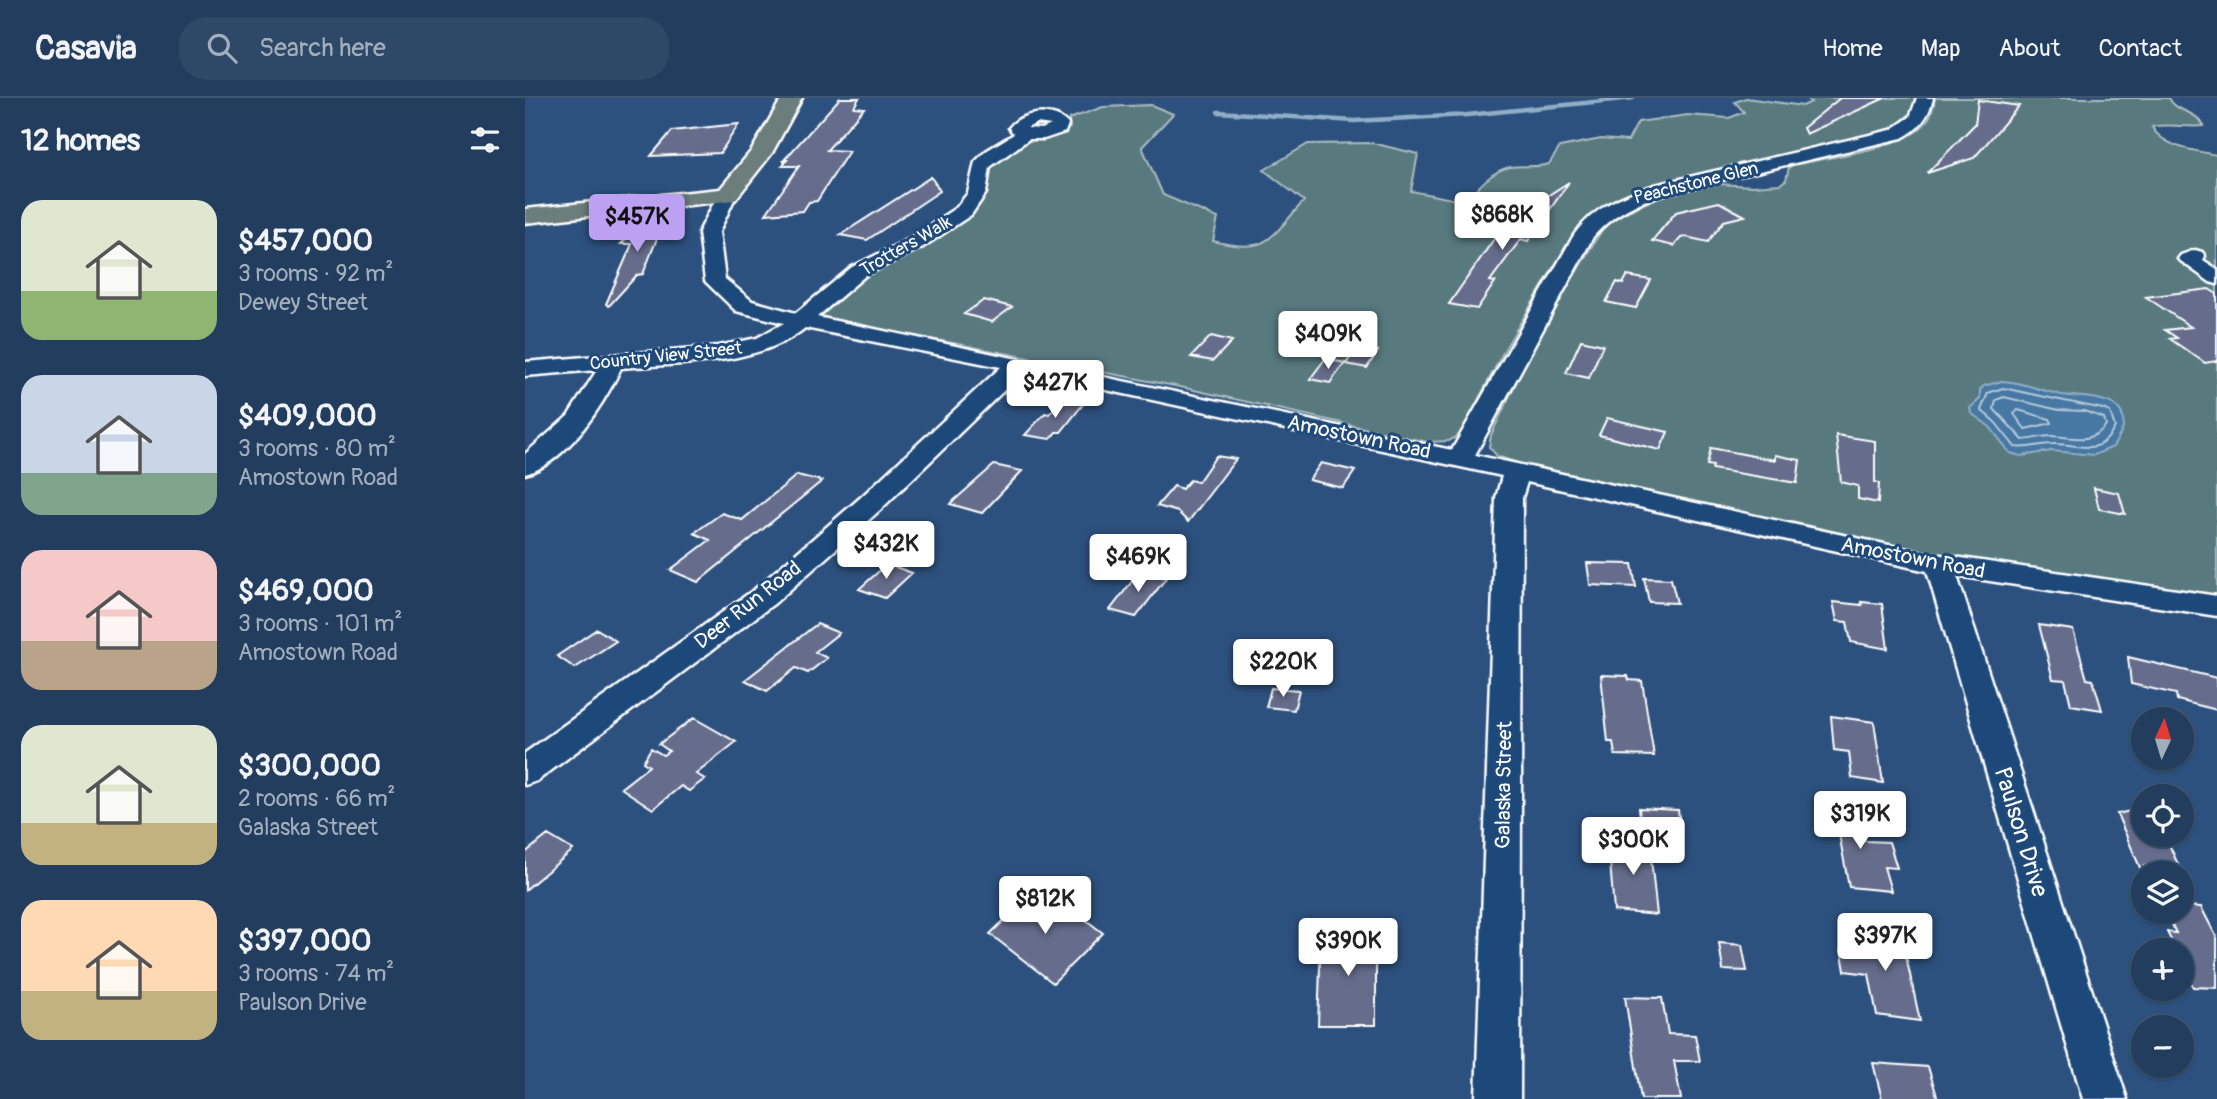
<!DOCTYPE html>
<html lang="en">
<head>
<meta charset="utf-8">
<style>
	:root { --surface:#223d5e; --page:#2e4867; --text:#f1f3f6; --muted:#a2aebc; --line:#3f5673; --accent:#bca0f2 }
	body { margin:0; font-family:Pangolin,sans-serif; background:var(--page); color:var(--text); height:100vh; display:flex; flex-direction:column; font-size:26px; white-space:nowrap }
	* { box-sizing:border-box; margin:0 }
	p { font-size:23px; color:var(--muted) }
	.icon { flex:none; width:38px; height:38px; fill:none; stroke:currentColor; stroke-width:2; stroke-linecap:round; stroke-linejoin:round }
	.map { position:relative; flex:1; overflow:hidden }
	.side { display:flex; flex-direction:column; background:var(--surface); width:525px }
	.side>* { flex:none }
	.needle { width:46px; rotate:4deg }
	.fabs { position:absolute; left:1606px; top:609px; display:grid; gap:14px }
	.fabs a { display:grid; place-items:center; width:63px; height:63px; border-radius:50%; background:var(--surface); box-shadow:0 2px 5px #0004,0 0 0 2px var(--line); font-size:35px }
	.price { position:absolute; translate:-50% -60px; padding:0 16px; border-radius:7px; background:#fff; color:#222; font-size:23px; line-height:46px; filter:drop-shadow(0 2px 4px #0008) }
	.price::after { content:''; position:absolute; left:50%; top:42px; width:21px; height:16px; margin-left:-10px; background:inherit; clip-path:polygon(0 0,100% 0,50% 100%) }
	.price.active { background:var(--accent); color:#111 }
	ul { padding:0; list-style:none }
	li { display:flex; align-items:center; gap:21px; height:175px; padding:0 21px }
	li span { display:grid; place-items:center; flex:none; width:196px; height:140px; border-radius:21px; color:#555 }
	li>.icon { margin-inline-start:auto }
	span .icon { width:84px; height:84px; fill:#fffc; stroke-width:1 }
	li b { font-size:30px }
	h2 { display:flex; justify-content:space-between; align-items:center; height:84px; padding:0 21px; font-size:30px }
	header { display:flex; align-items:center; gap:42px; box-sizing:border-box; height:98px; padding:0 35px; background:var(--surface); border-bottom:2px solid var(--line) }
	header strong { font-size:33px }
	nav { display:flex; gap:38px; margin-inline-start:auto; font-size:24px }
	.search { width:490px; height:63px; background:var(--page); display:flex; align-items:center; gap:18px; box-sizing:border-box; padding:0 24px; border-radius:28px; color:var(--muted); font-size:26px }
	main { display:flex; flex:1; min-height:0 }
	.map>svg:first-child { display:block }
	.green { fill:#597a7f; stroke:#acbcbf; stroke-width:2 }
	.water { fill:#4678a3; stroke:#90aec8; stroke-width:2 }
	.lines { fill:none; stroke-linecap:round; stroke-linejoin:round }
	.shore { stroke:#b5c9da; stroke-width:2 }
	.stream { stroke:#90aec8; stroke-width:4.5 }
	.building { fill:#666d8c; stroke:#fff; stroke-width:2 }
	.minor-casing { stroke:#fff; stroke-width:5 }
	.major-casing { stroke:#fff; stroke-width:5 }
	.minor { fill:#1f4a7a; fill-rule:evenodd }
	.major { fill:#6c7e7c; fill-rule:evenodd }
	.labels { text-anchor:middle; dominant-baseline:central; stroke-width:6; stroke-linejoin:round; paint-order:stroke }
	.far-street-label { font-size:18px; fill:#fff; stroke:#1f4a7a }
	.street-label { font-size:21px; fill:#fff; stroke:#1f4a7a }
	.near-street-label { font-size:24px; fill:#fff; stroke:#1f4a7a }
</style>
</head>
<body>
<header>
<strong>Casavia</strong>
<div class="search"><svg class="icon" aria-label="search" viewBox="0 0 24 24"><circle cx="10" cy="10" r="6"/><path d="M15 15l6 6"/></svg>Search here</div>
<nav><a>Home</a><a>Map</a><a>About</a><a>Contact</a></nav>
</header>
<main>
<section class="side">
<h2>12 homes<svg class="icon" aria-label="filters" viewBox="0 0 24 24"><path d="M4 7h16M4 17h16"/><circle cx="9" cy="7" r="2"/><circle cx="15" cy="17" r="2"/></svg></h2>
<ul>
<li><span style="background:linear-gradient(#dfe7d0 65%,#8fb573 0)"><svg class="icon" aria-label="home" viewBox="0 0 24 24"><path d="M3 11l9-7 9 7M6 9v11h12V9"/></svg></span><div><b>$457,000</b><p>3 rooms · 92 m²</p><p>Dewey Street</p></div></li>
<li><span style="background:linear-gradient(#c9d6e8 70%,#7fa58c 0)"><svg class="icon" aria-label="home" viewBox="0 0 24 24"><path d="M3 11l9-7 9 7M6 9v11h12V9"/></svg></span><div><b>$409,000</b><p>3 rooms · 80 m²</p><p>Amostown Road</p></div></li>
<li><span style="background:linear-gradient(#f6c9c9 65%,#b9a48a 0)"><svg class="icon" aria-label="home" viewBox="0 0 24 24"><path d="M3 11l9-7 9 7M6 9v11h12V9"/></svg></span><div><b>$469,000</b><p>3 rooms · 101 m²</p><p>Amostown Road</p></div></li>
<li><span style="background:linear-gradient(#dfe7d0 70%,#c2b280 0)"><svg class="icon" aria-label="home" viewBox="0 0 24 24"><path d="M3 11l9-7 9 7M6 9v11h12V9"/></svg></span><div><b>$300,000</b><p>2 rooms · 66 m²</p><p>Galaska Street</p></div></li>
<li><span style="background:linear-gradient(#ffd9b3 65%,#c2b280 0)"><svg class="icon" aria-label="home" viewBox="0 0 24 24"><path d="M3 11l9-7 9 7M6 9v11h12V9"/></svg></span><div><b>$397,000</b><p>3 rooms · 74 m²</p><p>Paulson Drive</p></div></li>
</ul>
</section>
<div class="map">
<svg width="1692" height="1001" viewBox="0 0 1692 1001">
	<rect width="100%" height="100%" fill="#2d517e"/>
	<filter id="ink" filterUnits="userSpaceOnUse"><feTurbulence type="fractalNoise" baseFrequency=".0143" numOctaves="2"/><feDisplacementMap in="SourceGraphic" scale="14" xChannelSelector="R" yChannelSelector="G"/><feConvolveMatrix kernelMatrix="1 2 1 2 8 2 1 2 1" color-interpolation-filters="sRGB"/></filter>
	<g filter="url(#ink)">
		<path class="green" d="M1221,0L1278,8L1286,4L1281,0H1390L1387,14L1366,32L1110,94C1082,105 1061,116 1045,142L981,249L935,337L924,343L902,344L660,290L303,221L296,216L338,178L401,148L449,113L463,91L465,69L499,44L534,37L545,30L544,21L578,9L626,7L648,16L617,49L638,97L693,120L688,143C743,157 744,141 779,103L739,72L783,46L847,45L893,56L886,93L942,104C951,90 968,72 985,69C998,67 1011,70 1024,66L1035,49L1076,41L1103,43L1113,24L1163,17L1204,20L1219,14L1210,4Z
			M1410,0H1644C1651,15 1671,12 1679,28C1662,30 1643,25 1627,29C1638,50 1672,53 1692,57V499L1452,464L1368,448L999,367L972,358L964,349L966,337L1014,237L1070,143L1079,129L1092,118L1134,99L1192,86L1228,88L1255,86L1261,82L1264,69L1268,67C1301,60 1366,51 1392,33C1404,24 1408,14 1410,0Z"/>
		<path class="water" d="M1477,283C1498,284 1517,293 1537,297C1556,300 1603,296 1598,329C1597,335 1591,343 1588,349L1569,357L1527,353L1496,358L1485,355L1465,329L1446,315L1445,310L1455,301V292L1459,288Z"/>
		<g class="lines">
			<path class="shore" d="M1478,290L1578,311L1585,314L1590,329C1574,361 1556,345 1528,346C1514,346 1504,351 1490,349L1470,324L1456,312L1463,295Z
				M1479,299L1534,312L1559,313L1579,320L1581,327C1567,347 1548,339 1527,338C1517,338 1508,341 1498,342L1469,311L1471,302Z
				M1493,312L1525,321L1527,325L1500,331L1489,316Z"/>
			<path class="stream" d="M693,14L829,23L942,17L1108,0"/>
		</g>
		<path class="building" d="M315,0H334L329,9L339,10L302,52L324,53L292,103L284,104L278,113L241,116L274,68H257L262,62H259Z
			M1315,0H1360L1281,36L1278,30Z
			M1453,2L1494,8L1449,60L1402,75L1450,26Z
			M214,26L195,55L126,58L147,33Z
			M406,79L415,93L342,142L315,137Z
			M1044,84L1003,143L996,141L965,183L970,184L952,211L924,206L980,125Z
			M1194,104L1220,118L1199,123L1183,144L1161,139L1156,140L1149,148L1127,143L1151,114Z
			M140,120L118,176L112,177L84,208L81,206L107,146H96L119,121Z
			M1102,178L1126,182L1111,210L1081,204L1092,184L1098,186Z
			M1684,191L1692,196V263L1680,265L1645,241L1652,240L1640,232L1666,229L1621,199Z
			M459,202L487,209L467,224L439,216Z
			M686,238L707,243L688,263L666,259Z
			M1056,242L1078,247L1064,280L1041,275Z
			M832,249L853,253L842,270L821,266Z
			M800,261L820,265L805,285L785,281Z
			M538,301L559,305L536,334H531L525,341L500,337L520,315L524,316Z
			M1082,320L1143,334L1135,352L1074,337Z
			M1311,337L1350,343V384L1354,385L1353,405L1333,401V388L1316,384Z
			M1186,350L1250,362V357L1275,362L1272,385L1187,371L1188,368L1182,367Z
			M691,358L711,361L663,424L653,414L632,408L649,388L657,391L665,382L673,384Z
			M796,365L830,373L818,390L784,382Z
			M469,367L497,373L457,415L425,406Z
			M272,377L297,383L173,484L145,472L185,442L169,435L197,415L217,422Z
			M1569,390L1594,395L1600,416L1574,411Z
			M1062,465L1107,466L1111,489L1065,487Z
			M362,466L387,475L360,500L334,491Z
			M615,473L641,480L611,519L585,512Z
			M1119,480L1146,481L1152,505L1124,504Z
			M1308,504L1337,507L1336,504L1357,506L1363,551L1326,544L1322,524L1312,523Z
			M292,526L314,535L290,554L302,560L283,575L271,570L242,593L220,582Z
			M1514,527L1548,532L1562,581L1568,582L1577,612L1546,607L1540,582L1528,581Z
			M72,531L91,543L50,570L32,558Z
			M1603,559L1692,580V612L1652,602L1651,596L1606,586Z
			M1076,577L1103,578L1104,582L1117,583L1129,658L1090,657L1088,644H1083Z
			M746,590L774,592L769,612L741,609Z
			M1306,618L1349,624L1358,685L1327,680L1324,654L1309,652Z
			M169,620L211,644L171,676L180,681L164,693L156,688L128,711L96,690L124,668L118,664L126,650L138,657L144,653L134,646Z
			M1298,708L1331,711L1340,743L1364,744L1372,770L1359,769L1366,793L1324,789L1314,736L1303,734Z
			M1114,710L1153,712L1157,739L1117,737Z
			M1619,710V737H1640L1655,771L1619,768V779L1592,716Z
			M23,737L48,752L0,792V755Z
			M1087,739L1124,742L1132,817L1089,813L1085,764H1089Z
			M503,793L522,794L521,806L544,823L552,815L578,835L528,885L465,836L493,809L495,801Z
			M1657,808L1676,809L1692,840V890L1668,889L1657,866V852H1651L1642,834L1651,835L1641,814H1657Z
			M814,829L851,830V927H793L796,840H814Z
			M1335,830L1376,835L1395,923L1352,917L1344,876L1320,873L1316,850L1339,853Z
			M1194,845L1217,847L1222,873L1198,872Z
			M1100,899L1137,900L1143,936L1170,937L1175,963H1149L1156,1001H1116Z
			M1348,965L1403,969L1413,1001H1357Z"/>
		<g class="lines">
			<g class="minor-casing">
				<path id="minor" d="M1392,0H1408C1404,19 1394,31 1377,40L1141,95C1113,104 1087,116 1068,139L950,357L1396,454L1692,498V518L1432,478L1602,1001H1558L1402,473L1002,384L997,400L995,1001H951L971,400L977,378L498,274L355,412L250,505L12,683L0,687V655L230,491L335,400L476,269L280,230C234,268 153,265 96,270C79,306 41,366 0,376V356L43,318L72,272L0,278V264L194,248L232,240L259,225L211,213L180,183L174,134L195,93L202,91L211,97L194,134L200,181L227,203L271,215L327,169L384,141L432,109L443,95L450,64L461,53L489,36L484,30C497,13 528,10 543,26L540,34L519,41H504L465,69L461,95L446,117L398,149L341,177L292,219L927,352L1049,137C1069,109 1098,97 1130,87L1366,32L1385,19ZM512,25L526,27L517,31L502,30Z
					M1670,152L1677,154L1680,158L1678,162L1692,171V186L1685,184L1653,161L1656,157Z"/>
			</g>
			<g class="major-casing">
				<path id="major" d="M257,0H277L247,55L210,102L0,125V111L195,91L227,52Z"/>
			</g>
			<use href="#minor" class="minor"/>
			<use href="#major" class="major"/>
		</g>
	</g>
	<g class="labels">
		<g class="far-street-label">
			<text transform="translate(1171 85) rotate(-14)">Peachstone Glen</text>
			<text transform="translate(381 148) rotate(-30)">Trotters Walk</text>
			<text transform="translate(141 258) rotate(-6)">Country View Street</text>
		</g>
		<g class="street-label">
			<text transform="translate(834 339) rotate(12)">Amostown Road</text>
			<text transform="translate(1388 460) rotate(11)">Amostown Road</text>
			<text transform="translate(223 507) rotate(-38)">Deer Run Road</text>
			<text transform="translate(979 687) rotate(-89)">Galaska Street</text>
		</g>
		<g class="near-street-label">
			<text transform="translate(1496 734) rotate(73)">Paulson Drive</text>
		</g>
	</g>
</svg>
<div class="fabs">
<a><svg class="needle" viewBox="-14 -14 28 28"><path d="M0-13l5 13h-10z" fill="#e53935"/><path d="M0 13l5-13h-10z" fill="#a2aebc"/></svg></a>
<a><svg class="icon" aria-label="locate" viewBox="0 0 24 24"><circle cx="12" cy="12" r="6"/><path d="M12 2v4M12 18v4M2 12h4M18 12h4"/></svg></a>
<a><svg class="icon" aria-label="layers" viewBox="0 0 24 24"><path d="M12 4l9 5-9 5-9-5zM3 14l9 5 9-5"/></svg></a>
<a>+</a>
<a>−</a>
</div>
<b class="price" style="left:977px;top:154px">$868K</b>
<b class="price active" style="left:112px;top:156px">$457K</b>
<b class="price" style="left:803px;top:273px">$409K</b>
<b class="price" style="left:530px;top:322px">$427K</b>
<b class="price" style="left:361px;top:483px">$432K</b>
<b class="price" style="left:613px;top:496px">$469K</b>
<b class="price" style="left:758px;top:601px">$220K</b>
<b class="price" style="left:1335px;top:753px">$319K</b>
<b class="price" style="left:1108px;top:779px">$300K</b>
<b class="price" style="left:520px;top:838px">$812K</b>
<b class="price" style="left:1360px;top:875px">$397K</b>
<b class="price" style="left:823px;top:880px">$390K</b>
</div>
</main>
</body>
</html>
